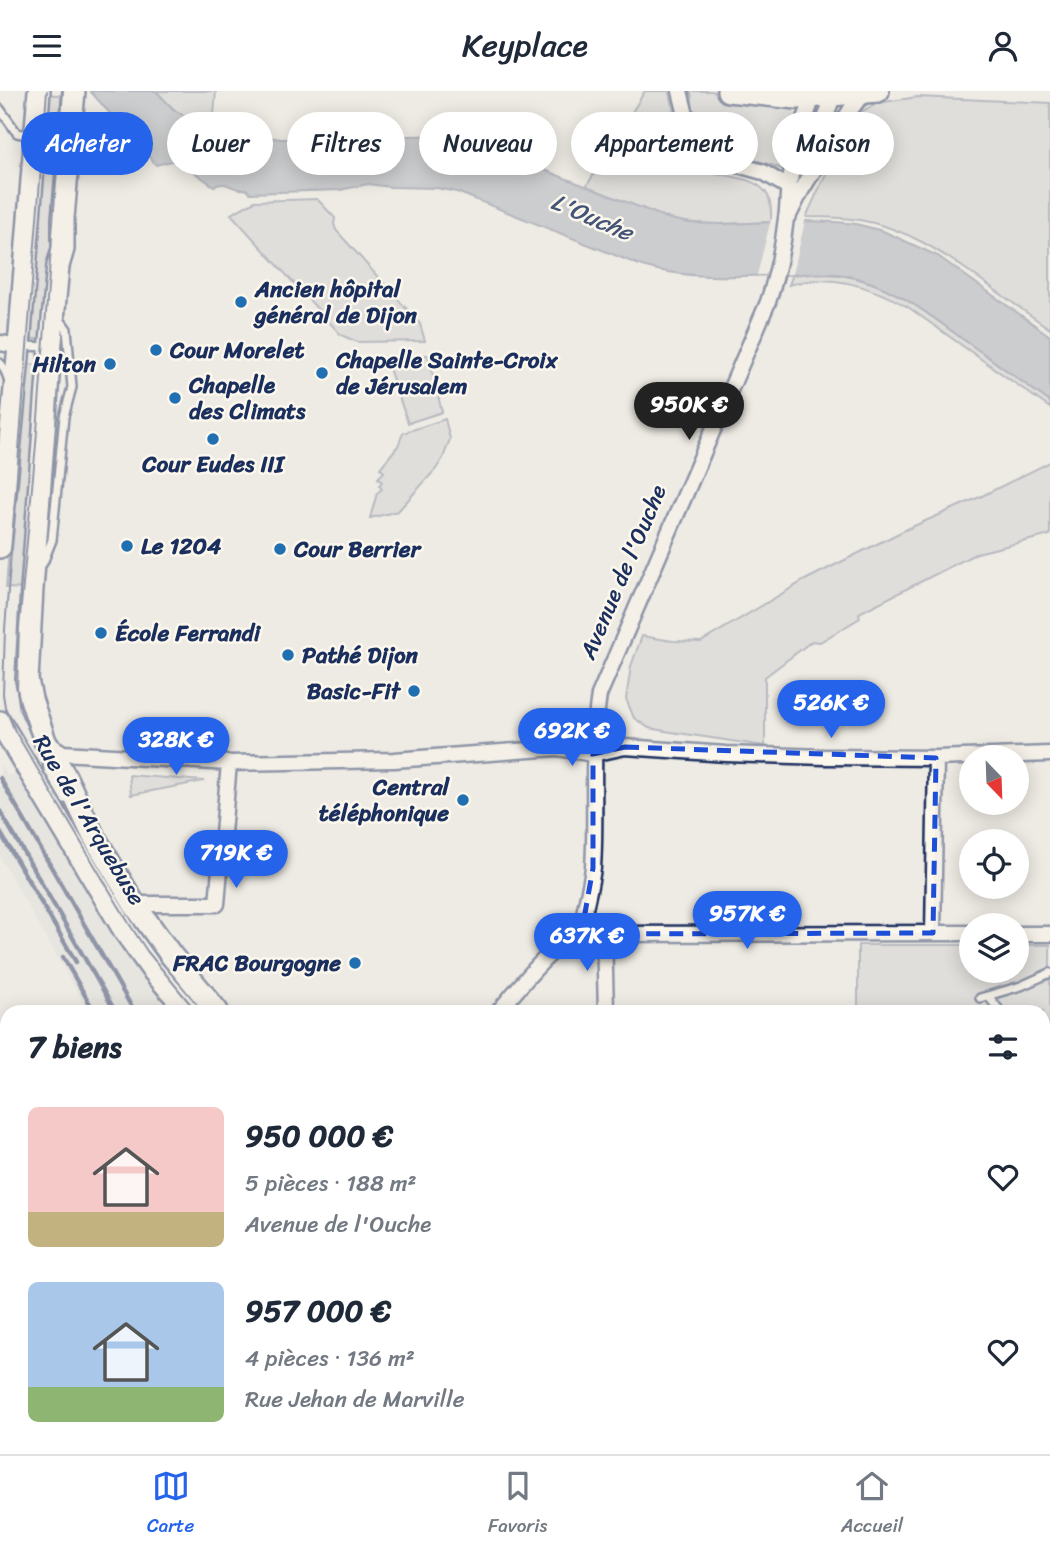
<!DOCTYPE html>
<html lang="fr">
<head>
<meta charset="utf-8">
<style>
	:root { --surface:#fff; --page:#f6f6f7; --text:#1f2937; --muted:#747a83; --line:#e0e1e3; --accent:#2563eb }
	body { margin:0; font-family:Sriracha,sans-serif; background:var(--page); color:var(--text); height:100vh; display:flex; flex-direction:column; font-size:26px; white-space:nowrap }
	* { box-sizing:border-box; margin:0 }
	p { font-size:23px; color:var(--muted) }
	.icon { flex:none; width:38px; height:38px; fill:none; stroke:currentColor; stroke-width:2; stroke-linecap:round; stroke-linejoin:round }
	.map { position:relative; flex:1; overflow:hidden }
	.side { position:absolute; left:0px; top:914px; width:1050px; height:450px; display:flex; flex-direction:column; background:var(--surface); border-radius:21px 21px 0 0; box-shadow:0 4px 18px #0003 }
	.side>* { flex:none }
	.guide { position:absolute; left:21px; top:21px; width:1008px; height:63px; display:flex; gap:14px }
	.needle { width:46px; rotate:157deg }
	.tools { position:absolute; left:959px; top:654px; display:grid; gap:14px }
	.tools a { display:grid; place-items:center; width:70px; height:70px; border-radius:50%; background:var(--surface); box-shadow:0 4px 18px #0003; font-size:35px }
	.price { position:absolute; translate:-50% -60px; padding:0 16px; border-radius:24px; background:var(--accent); color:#fff; font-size:23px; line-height:46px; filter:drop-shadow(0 2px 4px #0008) }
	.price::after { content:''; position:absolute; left:50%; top:42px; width:21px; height:16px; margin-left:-10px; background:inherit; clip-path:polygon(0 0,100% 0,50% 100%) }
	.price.current { background:#222; color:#fff }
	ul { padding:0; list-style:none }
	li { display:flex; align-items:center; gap:21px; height:175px; padding:0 28px }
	li span { display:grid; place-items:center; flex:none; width:196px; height:140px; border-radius:10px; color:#555 }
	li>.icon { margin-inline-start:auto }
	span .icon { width:84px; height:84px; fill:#fffc; stroke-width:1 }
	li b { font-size:30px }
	h2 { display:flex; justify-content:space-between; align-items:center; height:84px; padding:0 28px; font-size:30px }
	.pill { padding:0 24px; border-radius:32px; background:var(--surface); box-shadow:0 4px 18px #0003; font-size:24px; line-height:63px }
	.pill.current { background:var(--accent); color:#fff }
	header { display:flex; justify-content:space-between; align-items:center; height:91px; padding:0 28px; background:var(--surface); font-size:32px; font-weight:600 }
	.tabs { display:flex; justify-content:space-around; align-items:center; height:98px; border-top:2px solid var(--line); background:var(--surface); font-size:19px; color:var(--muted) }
	.tabs a { display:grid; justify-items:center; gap:4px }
	.tabs .current { color:var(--accent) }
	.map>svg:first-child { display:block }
	.built { fill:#deddda }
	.green { fill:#cecfcf; stroke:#747f96; stroke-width:2 }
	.water { fill:#a3a8b4; stroke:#6d7892; stroke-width:2 }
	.pier { fill:#eeebe4 }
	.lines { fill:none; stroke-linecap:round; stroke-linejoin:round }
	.lane-casing { stroke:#1b2f5e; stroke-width:12 }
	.street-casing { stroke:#1b2f5e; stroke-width:19 }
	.secondary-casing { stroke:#1b2f5e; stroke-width:26 }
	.lane { stroke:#fbf7ec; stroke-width:7 }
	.street { stroke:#fbf7ec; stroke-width:14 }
	.secondary { stroke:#fbf7ec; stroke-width:21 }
	.tram { stroke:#1b2f5e; stroke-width:2 }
	.rail { stroke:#1b2f5e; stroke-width:4.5 }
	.marked { fill:none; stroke:#1d4ed8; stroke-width:5; stroke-dasharray:14 9; stroke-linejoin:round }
	.poi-dot { fill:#1f6fb2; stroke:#fbf7ec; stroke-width:2.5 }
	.labels { text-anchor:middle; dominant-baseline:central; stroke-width:5; stroke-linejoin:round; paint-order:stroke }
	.poi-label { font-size:23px; font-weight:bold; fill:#1b2f5e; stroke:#fbf7ec; text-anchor:start }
	.street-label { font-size:23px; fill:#1b2f5e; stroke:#fbf7ec }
	.water-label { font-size:24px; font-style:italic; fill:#445378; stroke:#fbf7ec }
</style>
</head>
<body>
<header><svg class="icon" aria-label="menu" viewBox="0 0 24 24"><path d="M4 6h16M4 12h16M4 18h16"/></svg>Keyplace<svg class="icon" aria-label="person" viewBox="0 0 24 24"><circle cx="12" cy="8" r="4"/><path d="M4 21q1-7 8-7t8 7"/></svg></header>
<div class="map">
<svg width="1050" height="1363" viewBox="0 0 1050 1363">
	<rect width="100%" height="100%" fill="#eeebe4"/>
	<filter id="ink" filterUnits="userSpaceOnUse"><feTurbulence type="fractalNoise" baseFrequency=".0143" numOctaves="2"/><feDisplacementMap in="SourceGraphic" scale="14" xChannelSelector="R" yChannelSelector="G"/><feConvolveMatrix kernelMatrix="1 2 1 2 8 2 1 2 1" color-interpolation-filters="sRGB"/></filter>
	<g filter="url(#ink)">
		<path class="built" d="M0,674L7,683L6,685L17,682L22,683L28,689L124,860L173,920H88L0,766Z
			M7,1164V1356H230L231,1363H0V1165Z
			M292,1356H640L641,1363H294Z"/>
		<path class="green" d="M156,0H216L213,36C182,27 177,23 156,0Z
			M645,0H668L670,3C677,22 670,44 684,60C690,68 699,77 709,80C727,87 758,85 768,105C772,113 771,122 771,131C738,132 705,136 673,129C643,122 614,107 586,96Z
			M691,0H711L797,14L801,23L786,77L783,79C758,64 704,68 696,38C693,26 692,12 691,0Z
			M45,3L67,5L47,249L25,247Z
			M918,6L1050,12V238C1027,222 1003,205 980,188C943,162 906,137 860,129C842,126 825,126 806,126L828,78L852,36L863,20L877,12Z
			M317,108L335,127L334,133L336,139L420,233L425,250L357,251L341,244L231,123L255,110Z
			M793,183C816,183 839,182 862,189C898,199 928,223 959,245C989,267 1020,289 1050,311V317L908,216C872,196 831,181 789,194Z
			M428,264L442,321L408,332L385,266Z
			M23,273L45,274L27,498L6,497Z
			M445,328L450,348L443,367L436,378L398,420L370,427L377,402L382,398L379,394L382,391L378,387L384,381L380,377L398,355L403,342Z
			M1050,371V444L977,462L859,522L860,527L820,551L812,550L765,586V655L665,640L649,637L634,627L626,608L631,575L642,545L673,550L701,551L805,489L905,439L982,405Z
			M129,684L204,690L131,704Z
			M858,854H971V880H1017V854H1050V1347L1043,1348V920H858Z
			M696,1356H998L962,1363H700Z"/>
		<path class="water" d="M90,0H156L174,19L192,29L209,35L280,48L451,44L485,56L670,128L690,132L721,133L806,130L835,131L856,133L883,140L938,165L1050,245V311C1021,290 993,269 964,249C927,222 890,192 843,184C824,181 804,183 785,184C737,185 689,189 642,175L457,101L437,97L390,96L368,93L340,99L250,102L246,98C232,101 229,88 214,95L176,69L156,74Z"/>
		<path class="pier" d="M806,126L793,183L757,184L771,128Z"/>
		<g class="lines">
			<g class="lane-casing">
				<path id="lane" d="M0,18L17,42L32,45
					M23,255L50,256
					M0,272L4,277L9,290
					M43,472L52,449L64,326L72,296L67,238L59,227
					M47,669L48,679L65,708
					M989,906L1000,920
					M980,907L1021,895L1050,882
					M615,1356L630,1363
					M673,1356L676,1363"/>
			</g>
			<g class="street-casing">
				<path id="street" d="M680,0L692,48L701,60L720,69L763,81L788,96
					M809,75L833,5
					M789,124L801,100L851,18L859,8L869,2
					M0,252L19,255
					M49,653L63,662L229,672L394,669L557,657L593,663L625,656L726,663L825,666L936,667L1050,663
					M134,813H217L229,672
					M582,839C583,818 591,798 593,776C597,719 590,661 599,604L768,211C777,184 783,156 786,127C788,117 787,106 789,95C793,65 802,34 813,6
					M582,839L604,843L971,842
					M933,842L936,667
					M604,843L606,920
					M1017,843H1050
					M499,920C524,891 548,858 582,839
					M0,1063H7
					M0,1152H7
					M276,1356L277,1363"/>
			</g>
			<g class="secondary-casing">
				<path id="secondary" d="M74,0L63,127V158L58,175L49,272L32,498L27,589L31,608L45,650L65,685L93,744L134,813L171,864L217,920
					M728,0L797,7L878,0
					M0,456L19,255L39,0
					M0,631L126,842L151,877L188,920
					M651,1356L654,1363
					M686,1356L690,1363"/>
			</g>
			<use href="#lane" class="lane"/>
			<use href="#street" class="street"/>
			<use href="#secondary" class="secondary"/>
			<path class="tram" d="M47,0L5,538L3,603L5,616L15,640L130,834L147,860L196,920
				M38,660L20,620L17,599L19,537L36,353L63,0
				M662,1356L665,1363"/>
			<path class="rail" d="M0,687L134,920
				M0,720L115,920
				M0,741L76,871
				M63,866L94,920
				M424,1356L433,1363
				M455,1356L463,1363
				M480,1356L489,1363
				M494,1356L503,1363
				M510,1356L520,1363
				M546,1356L556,1363
				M566,1356L576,1363"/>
		</g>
	</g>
	<path d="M0 0H1050V1363H0ZM625,656L936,667L933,842L604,843L582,839L593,777V663Z" fill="#eeebe4" fill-opacity=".55" fill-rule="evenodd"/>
	<path class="marked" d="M625,656L936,667L933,842L604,843L582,839L593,777V663Z"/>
	<g class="poi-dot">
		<circle cx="241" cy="211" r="7"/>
		<circle cx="156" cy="259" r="7"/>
		<circle cx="110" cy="273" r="7"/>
		<circle cx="322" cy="282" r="7"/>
		<circle cx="175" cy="307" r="7"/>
		<circle cx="213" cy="348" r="7"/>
		<circle cx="127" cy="455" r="7"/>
		<circle cx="280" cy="458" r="7"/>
		<circle cx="101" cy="542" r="7"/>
		<circle cx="288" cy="564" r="7"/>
		<circle cx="414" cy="600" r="7"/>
		<circle cx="463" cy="709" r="7"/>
		<circle cx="355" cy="872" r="7"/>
	</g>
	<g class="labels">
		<g class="poi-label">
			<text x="255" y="198">Ancien hôpital<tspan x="255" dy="26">général de Dijon</tspan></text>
			<text x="170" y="259">Cour Morelet</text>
			<text x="336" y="269">Chapelle Sainte-Croix<tspan x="336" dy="26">de Jérusalem</tspan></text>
			<text x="96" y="273" text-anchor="end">Hilton</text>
			<text x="189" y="294">Chapelle<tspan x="189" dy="26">des Climats</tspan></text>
			<text x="213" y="373" text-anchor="middle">Cour Eudes III</text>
			<text x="141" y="455">Le 1204</text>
			<text x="294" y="458">Cour Berrier</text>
			<text x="115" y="542">École Ferrandi</text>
			<text x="302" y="564">Pathé Dijon</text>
			<text x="400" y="600" text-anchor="end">Basic-Fit</text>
			<text x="449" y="696" text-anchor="end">Central<tspan x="449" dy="26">téléphonique</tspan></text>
			<text x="341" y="872" text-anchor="end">FRAC Bourgogne</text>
		</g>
		<g class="street-label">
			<text transform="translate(623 481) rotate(-67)">Avenue de l'Ouche</text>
			<text transform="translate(89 729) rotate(59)">Rue de l'Arquebuse</text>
		</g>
		<g class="water-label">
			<text transform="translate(592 126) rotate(23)">L'Ouche</text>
		</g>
	</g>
</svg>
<div class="tools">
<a><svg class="needle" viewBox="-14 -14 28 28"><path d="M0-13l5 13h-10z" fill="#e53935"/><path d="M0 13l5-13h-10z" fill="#747a83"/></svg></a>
<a><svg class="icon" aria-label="locate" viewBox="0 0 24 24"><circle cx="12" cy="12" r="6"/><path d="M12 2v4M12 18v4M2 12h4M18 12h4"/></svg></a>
<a><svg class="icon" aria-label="layers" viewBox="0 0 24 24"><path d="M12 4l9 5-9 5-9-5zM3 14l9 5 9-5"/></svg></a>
</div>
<b class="price current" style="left:689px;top:351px">950K €</b>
<b class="price" style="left:831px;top:649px">526K €</b>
<b class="price" style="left:572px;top:677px">692K €</b>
<b class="price" style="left:176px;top:686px">328K €</b>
<b class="price" style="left:236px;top:799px">719K €</b>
<b class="price" style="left:747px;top:860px">957K €</b>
<b class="price" style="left:587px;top:882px">637K €</b>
<div class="guide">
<a class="pill current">Acheter</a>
<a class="pill">Louer</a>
<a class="pill">Filtres</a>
<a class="pill">Nouveau</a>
<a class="pill">Appartement</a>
<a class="pill">Maison</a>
</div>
<section class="side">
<h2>7 biens<svg class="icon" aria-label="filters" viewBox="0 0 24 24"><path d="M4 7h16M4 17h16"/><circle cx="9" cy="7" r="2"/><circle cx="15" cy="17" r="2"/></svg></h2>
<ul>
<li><span style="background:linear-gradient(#f6c9c9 75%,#c2b280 0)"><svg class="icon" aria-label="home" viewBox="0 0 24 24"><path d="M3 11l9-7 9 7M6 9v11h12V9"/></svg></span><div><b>950 000 €</b><p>5 pièces · 188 m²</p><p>Avenue de l'Ouche</p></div><svg class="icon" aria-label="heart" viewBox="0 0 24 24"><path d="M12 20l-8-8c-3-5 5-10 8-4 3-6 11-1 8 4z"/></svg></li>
<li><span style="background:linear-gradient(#a9c7e8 75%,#8fb573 0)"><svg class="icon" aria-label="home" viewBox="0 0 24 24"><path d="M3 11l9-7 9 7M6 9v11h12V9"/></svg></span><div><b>957 000 €</b><p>4 pièces · 136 m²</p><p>Rue Jehan de Marville</p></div><svg class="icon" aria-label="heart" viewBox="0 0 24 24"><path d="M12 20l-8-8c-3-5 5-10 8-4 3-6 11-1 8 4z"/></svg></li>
</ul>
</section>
</div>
<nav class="tabs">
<a class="current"><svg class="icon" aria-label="map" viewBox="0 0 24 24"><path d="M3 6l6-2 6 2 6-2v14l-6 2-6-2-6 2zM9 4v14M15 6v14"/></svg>Carte</a>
<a><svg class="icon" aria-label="saved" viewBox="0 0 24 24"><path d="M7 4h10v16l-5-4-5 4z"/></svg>Favoris</a>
<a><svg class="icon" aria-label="home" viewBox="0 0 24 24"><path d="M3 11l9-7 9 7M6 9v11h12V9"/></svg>Accueil</a>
</nav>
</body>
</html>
